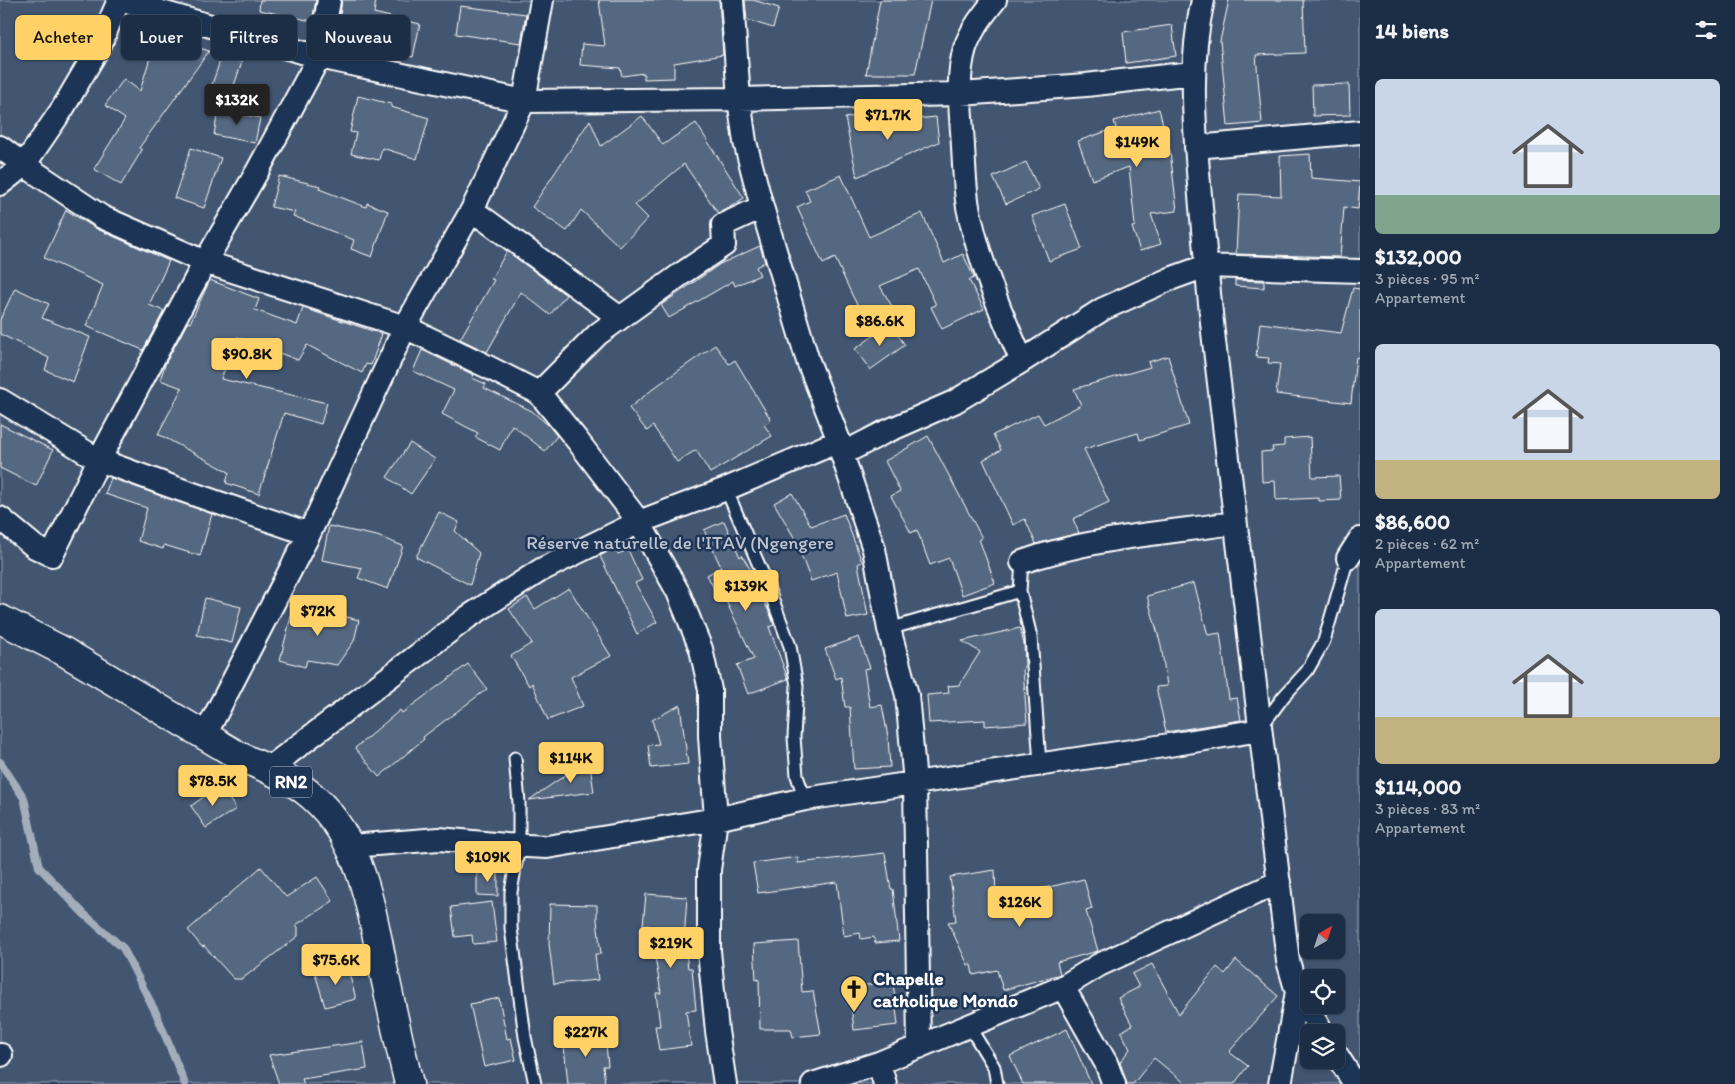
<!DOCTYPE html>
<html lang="fr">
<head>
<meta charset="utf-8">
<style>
	:root { --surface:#1c2e46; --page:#25364d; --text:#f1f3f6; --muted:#a0a8b3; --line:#3a4a5f; --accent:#ffd166 }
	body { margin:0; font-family:Itim,sans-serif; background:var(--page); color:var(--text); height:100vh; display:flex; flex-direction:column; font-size:19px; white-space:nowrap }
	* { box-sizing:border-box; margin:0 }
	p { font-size:16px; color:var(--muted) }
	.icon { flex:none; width:28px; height:28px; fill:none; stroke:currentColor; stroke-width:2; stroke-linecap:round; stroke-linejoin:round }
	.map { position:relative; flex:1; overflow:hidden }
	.panel { display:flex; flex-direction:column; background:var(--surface); width:375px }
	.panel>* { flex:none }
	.hud { position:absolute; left:15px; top:15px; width:475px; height:45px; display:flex; gap:10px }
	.needle { width:32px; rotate:39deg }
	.buttons { position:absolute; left:1300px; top:914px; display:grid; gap:10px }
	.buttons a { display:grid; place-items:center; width:45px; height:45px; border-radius:8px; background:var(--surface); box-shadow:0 1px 4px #0004,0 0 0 1px var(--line); font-size:25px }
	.price { position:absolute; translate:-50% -42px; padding:0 11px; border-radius:5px; background:var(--accent); color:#111; font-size:16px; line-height:32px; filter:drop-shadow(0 1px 2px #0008) }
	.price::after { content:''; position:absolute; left:50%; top:30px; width:15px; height:11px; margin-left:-8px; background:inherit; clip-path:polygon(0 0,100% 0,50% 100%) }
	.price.selected { background:#222; color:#fff }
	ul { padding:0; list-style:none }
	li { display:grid; align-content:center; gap:10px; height:265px; padding:0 15px }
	li span { display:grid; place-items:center; height:155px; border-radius:8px; color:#555 }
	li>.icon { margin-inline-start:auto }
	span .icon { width:90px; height:90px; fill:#fffc; stroke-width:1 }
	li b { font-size:21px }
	h2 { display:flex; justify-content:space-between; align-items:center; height:60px; padding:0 15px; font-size:21px }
	.tag { padding:0 18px; border-radius:8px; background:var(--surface); box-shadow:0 1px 4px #0004,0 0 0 1px var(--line); font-size:18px; line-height:45px }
	.tag.selected { background:var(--accent); color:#111 }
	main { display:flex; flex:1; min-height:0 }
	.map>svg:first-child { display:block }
	.green { fill:#425672; stroke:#a0aab8; fill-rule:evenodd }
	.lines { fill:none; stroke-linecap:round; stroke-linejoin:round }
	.stream { stroke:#a4aebb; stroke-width:8 }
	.building { fill:#556781; stroke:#fff }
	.service-casing { stroke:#fff; stroke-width:15 }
	.minor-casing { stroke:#fff; stroke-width:26 }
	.trunk-casing { stroke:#fff; stroke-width:31 }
	.service { stroke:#1d3557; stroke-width:11 }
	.minor { stroke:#1d3557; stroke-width:22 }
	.trunk { stroke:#1d3557; stroke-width:28 }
	.labels { text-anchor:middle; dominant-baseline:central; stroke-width:5; stroke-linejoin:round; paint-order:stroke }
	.shield { fill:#1d3557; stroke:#bbc2cd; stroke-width:1 }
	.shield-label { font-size:18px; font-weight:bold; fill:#fff }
	.park-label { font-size:19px; fill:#bdc4ce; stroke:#1d3557 }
	.poi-label { font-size:19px; font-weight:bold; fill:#fff; stroke:#1d3557; text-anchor:start }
</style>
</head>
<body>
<main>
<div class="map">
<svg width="1360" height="1084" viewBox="0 0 1360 1084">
	<rect width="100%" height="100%" fill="#263d5e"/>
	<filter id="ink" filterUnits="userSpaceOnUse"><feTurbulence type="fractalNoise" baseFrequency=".02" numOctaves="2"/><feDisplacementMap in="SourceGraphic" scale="10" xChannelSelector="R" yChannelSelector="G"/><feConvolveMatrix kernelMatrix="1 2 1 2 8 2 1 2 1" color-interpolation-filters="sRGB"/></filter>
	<g filter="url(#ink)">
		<path class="green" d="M0,0H1360V1084H0ZM1309,922H1336V950H1309ZM1309,978H1336V1005H1309ZM1309,1032H1336V1060H1309Z"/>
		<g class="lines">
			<path class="stream" d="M0,762L24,798L39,867L84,914L123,948L156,1013L185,1084"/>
		</g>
		<path class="building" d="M260,0H316L312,21L259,10Z
			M342,0H376L374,13L420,24L413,57L368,48L367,53L336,47Z
			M599,0H719L723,55L674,63V78L644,79V73L622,76L620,68L580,65L582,44L605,46Z
			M745,0H753L779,8L773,28L747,20Z
			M880,0H931L915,74H866Z
			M1229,0H1303L1305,53L1256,55L1262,123L1228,126L1220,41Z
			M460,6L526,14L521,43L456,34Z
			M45,21L80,31L73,56L38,46Z
			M1172,25L1176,56L1126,63L1123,32Z
			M157,34L209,51L139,148L142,150L121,185L94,169L125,119L105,105L124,79L140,91Z
			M222,55L242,62L227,106L207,99Z
			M1349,84L1350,115L1313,116L1312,85Z
			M358,96L391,104V107L429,118L417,159L382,148L379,160L351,154L356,133L350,132Z
			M1159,109L1170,151L1177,211L1151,214L1161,244L1140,251L1132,227L1135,226L1129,167L1092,180L1078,141L1116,128L1114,121Z
			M218,110L260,118L255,143L214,135Z
			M867,114L869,124L936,117L939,142L857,177L845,118Z
			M642,116L663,145L674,137L696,123L744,198L730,207L718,213L684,164L635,205L648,218L620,247L581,210L567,231L532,207L590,120L601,146Z
			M191,148L221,158L204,208L174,198Z
			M1310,154L1311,178L1360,182L1358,209L1344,207L1340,257L1236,254L1239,194L1281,196L1280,156Z
			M1026,162L1039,189L1006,204L993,177Z
			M841,175L869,237L922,213L944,263L963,254L974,278L969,280L984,309L942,329L931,307L936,305L919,269L880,286L893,308L867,322L853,297L835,258L823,264L797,207L810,201L805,190Z
			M279,176L320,186L319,189L366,207L367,203L388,211L372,257L351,249L354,240L293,216L295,212L271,207Z
			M1065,204L1082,249L1049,261L1032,216Z
			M66,210L97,229L169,261L149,305L164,311L143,350L86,326L103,285L44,258Z
			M760,246L765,262L756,267L760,275L735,286L733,281L669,318L661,305L720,264Z
			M507,251L566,295L550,315L521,292L487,352L460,339L494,280L491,279Z
			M210,280L259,299L255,310L297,325L303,308L382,334L371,365L366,364L362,373L307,345L298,360L237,337L221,379L327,403L321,424L284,413L259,494L226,483L229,472L158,434L182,388L160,380L166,362L188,322L190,323Z
			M1235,280L1264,281V288L1235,286Z
			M15,288L49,304L42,318L90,337L73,382L45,370L49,358L0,334V320Z
			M1353,288L1360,289V358L1356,357L1351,403L1276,394L1280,364L1268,363L1269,358L1256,357L1260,323L1341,333Z
			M890,324L905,345L870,370L855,349Z
			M715,345L729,364L735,360L771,420L764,425L772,436L710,473L696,450L677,462L653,426L647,431L629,408L658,385Z
			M422,350L474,375L472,378L486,384L484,388L532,411L549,426L557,436L545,451L512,425L500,450L475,437L478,433L442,414L454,390L413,371Z
			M1168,356L1189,425L1140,440L1138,433L1084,449L1109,502L1073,519L1079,533L1036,544L1025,519L1013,525L983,460L1001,450L993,435L1038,414L1044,424L1081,405L1074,389L1150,367L1148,362Z
			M0,424L53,450L36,486L0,468Z
			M928,436L982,538L979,539L995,583L962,595L949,558L930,565L917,530L911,533L891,496L900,491L885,461Z
			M1310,437L1312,477L1339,476L1341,500L1319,501V498L1276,500L1275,481L1262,482L1261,452L1273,451L1272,447L1284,446V439Z
			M410,443L435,459L411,494L387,477Z
			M111,478L212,514L200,556L164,545L163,549L138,541L147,508L105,494Z
			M792,493L811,526L844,514L862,562L858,564L868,615L847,619L837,572L811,581L795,539L774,503Z
			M439,512L459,522L455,531L479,553L470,585L416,557Z
			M724,521L740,557L742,555L754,576L752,577L771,616L774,625L769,627L788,679L748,694L737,665L754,659L722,593L718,596L707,575L721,567L704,530Z
			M329,526L377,536L403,546L388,589L358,578L362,568L322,560Z
			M615,548L618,554L628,550L642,580L635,583L657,622L637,634L600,556Z
			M1194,583L1208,635L1220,633L1229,699L1237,698L1241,720L1166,732L1156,687L1167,686L1161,645L1147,596Z
			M569,588L611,656L571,677L583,706L548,720L532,683L529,686L511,656L532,643L509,609L527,597L535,609Z
			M205,598L241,607L232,643L197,635Z
			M294,604L359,620L354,641L337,665L307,660L305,667L280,660Z
			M1020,628L1024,644L1025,664L1023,669L1027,723L985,726V720L929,723L927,695L949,693L948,686L959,685L980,652L962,641Z
			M859,637L870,668L864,669L870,707L882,705L888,737L890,767L854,769L850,707H845L841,677L836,679L825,649Z
			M468,664L487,689L423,737L424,739L379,777L355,748L400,710L402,713Z
			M680,705L688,764L651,768L648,745L659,744L652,720Z
			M589,759L594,792L529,800Z
			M220,785L236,809L206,828L191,806Z
			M885,853L891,889H893L899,941L875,943L874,937L861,939L860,933L844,936L837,882L758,893L753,863L798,857V863Z
			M261,867L286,897L317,877L333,901L296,925L298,927V936L242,979H234L204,946L202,947L188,930Z
			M477,869L498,870V896L477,895Z
			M995,870L996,899L1084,879L1092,909L1086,911L1098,951L1057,962L1060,974L1057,975L1003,990L997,970L973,975L971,965H968L948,922L956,921L950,877Z
			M646,894L687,897L684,940L688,968H692L696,1010L686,1011L691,1046L659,1050L655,1026H660L656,993H661L650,926L643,925Z
			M492,902L497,942L473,944L472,935L455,937L451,907Z
			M550,904L597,905V920L601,954H595L598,980L554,984L549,944Z
			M798,941L802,992L813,991L821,1034L793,1037L791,1029H760L759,979L756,980L754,944Z
			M1236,960L1278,996L1229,1052L1248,1066L1234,1084H1186L1154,1058L1133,1084H1127L1120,1062L1130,1049L1121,1032L1132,1025L1118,998L1139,987L1132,974L1152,964L1179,1014L1217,967L1225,974Z
			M347,965L356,999L325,1007L315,973Z
			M893,982L898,1025L854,1030L849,987Z
			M499,998L507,1039L511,1038L516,1060L484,1067L470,1004Z
			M1067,1029L1091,1084H1023L1010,1056Z
			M605,1032L608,1066H603L605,1084H568L563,1037Z
			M363,1042L367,1069L302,1079L304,1084H279L269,1055Z"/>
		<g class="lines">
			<g class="service-casing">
				<path id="service" d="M726,489L765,579L790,646L797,686L794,737L797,776L805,799
					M1022,562L1020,591L1031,637L1040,764
					M889,629L1020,591
					M1261,727L1284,696L1307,671L1324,641L1348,558
					M515,758L519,803V846L511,892V928L525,1037L535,1084
					M969,1026L994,1067L997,1084"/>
			</g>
			<g class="minor-casing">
				<path id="minor" d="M120,0L319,57L524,101L739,99L960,94L1086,85L1193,73
					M732,0L739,99L745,142L762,207L808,361L839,441L842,454L874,549L889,629L907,695L915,783L919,1047
					M995,0C983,15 971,30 965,48C957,75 960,104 962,131C964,156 964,183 968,207C979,261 1000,311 1022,361
					M1203,0C1189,61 1194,122 1199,184C1204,242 1209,300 1216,358C1239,559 1265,760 1288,961L1297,992L1322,1032
					M0,147L24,165L102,217L205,262L405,327L484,365L539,393L577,440L639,522L678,592L701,649L710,690V736L716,819L709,870V951L717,1031L725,1084
					M1196,147L1360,132
					M0,184L24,165L63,108L99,47L119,0
					M472,210L620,318
					M539,393L598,334L684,272L724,245L723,225L762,207
					M0,400L99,460L170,486L309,534
					M842,454L883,433L954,402L1022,361L1103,309L1170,279L1206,266L1360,271
					M0,518L35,547L52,555L99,460L205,262L258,170L319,57L329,0
					M1348,558L1360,539
					M1022,562C1089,538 1164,533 1235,523
					M205,735L309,534L405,327L472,210L524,101L542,0
					M268,769L468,617L541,570L639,522L726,489L839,441
					M351,846L439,839L506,845L547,847L716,819L805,799L1145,749L1260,730
					M1063,987L1106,1063L1114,1084
					M1336,1054L1355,1084
					M0,1055H1
					M879,1063L885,1084
					M813,1084L879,1063L1063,987L1099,965L1279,882
					M1280,1084L1297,992"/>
			</g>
			<g class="trunk-casing">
				<path id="trunk" d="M0,619L63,651L239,756C261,766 284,775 303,789C361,831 371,908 384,972C392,1010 400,1047 409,1084"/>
			</g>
			<use href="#service" class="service"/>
			<use href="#minor" class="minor"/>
			<use href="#trunk" class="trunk"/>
		</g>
	</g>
	<defs>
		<g id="church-pin" transform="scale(1.4375)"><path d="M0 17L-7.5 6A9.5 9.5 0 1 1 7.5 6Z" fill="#ffd166" stroke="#1d3557"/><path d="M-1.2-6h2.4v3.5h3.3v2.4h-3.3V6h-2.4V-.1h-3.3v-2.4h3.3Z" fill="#111"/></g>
	</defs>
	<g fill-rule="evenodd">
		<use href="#church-pin" x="854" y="989"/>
	</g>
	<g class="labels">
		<rect class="shield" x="270" y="766.5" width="42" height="31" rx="4"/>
		<g class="shield-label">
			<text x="291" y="782">RN2</text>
		</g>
		<g class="park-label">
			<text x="680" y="542">Réserve naturelle de l'ITAV (Ngengere</text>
		</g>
		<g class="poi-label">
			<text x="873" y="978">Chapelle<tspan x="873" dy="22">catholique Mondo</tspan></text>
		</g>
	</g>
</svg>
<div class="buttons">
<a><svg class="needle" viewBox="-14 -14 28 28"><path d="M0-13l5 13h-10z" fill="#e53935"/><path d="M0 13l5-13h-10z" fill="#a0a8b3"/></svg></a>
<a><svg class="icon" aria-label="locate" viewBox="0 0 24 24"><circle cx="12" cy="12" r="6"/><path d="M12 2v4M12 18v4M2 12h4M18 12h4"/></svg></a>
<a><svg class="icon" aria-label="layers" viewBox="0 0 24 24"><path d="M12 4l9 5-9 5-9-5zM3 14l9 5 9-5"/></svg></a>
</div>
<b class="price selected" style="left:237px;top:126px">$132K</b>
<b class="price" style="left:888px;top:141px">$71.7K</b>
<b class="price" style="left:1137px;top:168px">$149K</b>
<b class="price" style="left:880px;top:347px">$86.6K</b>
<b class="price" style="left:247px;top:380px">$90.8K</b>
<b class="price" style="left:746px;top:612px">$139K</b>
<b class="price" style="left:318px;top:637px">$72K</b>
<b class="price" style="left:571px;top:784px">$114K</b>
<b class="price" style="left:213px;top:807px">$78.5K</b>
<b class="price" style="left:488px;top:883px">$109K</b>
<b class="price" style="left:1020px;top:928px">$126K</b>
<b class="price" style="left:671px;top:969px">$219K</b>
<b class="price" style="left:336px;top:986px">$75.6K</b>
<b class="price" style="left:586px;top:1058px">$227K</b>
<div class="hud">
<a class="tag selected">Acheter</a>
<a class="tag">Louer</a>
<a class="tag">Filtres</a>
<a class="tag">Nouveau</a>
</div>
</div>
<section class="panel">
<h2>14 biens<svg class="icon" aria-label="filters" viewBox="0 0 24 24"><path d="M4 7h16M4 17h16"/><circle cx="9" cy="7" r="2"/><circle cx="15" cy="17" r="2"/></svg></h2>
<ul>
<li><span style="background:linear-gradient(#c9d6e8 75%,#7fa58c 0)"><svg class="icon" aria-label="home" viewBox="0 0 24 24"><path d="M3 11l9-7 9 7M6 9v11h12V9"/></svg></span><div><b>$132,000</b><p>3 pièces · 95 m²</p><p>Appartement</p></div></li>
<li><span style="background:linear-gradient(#c9d6e8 75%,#c2b280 0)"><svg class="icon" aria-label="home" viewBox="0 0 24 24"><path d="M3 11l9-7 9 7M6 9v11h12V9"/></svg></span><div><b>$86,600</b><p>2 pièces · 62 m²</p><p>Appartement</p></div></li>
<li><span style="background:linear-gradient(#c9d6e8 70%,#c2b280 0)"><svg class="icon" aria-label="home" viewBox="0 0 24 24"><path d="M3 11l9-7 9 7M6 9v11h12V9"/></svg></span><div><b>$114,000</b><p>3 pièces · 83 m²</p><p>Appartement</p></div></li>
</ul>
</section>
</main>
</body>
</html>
